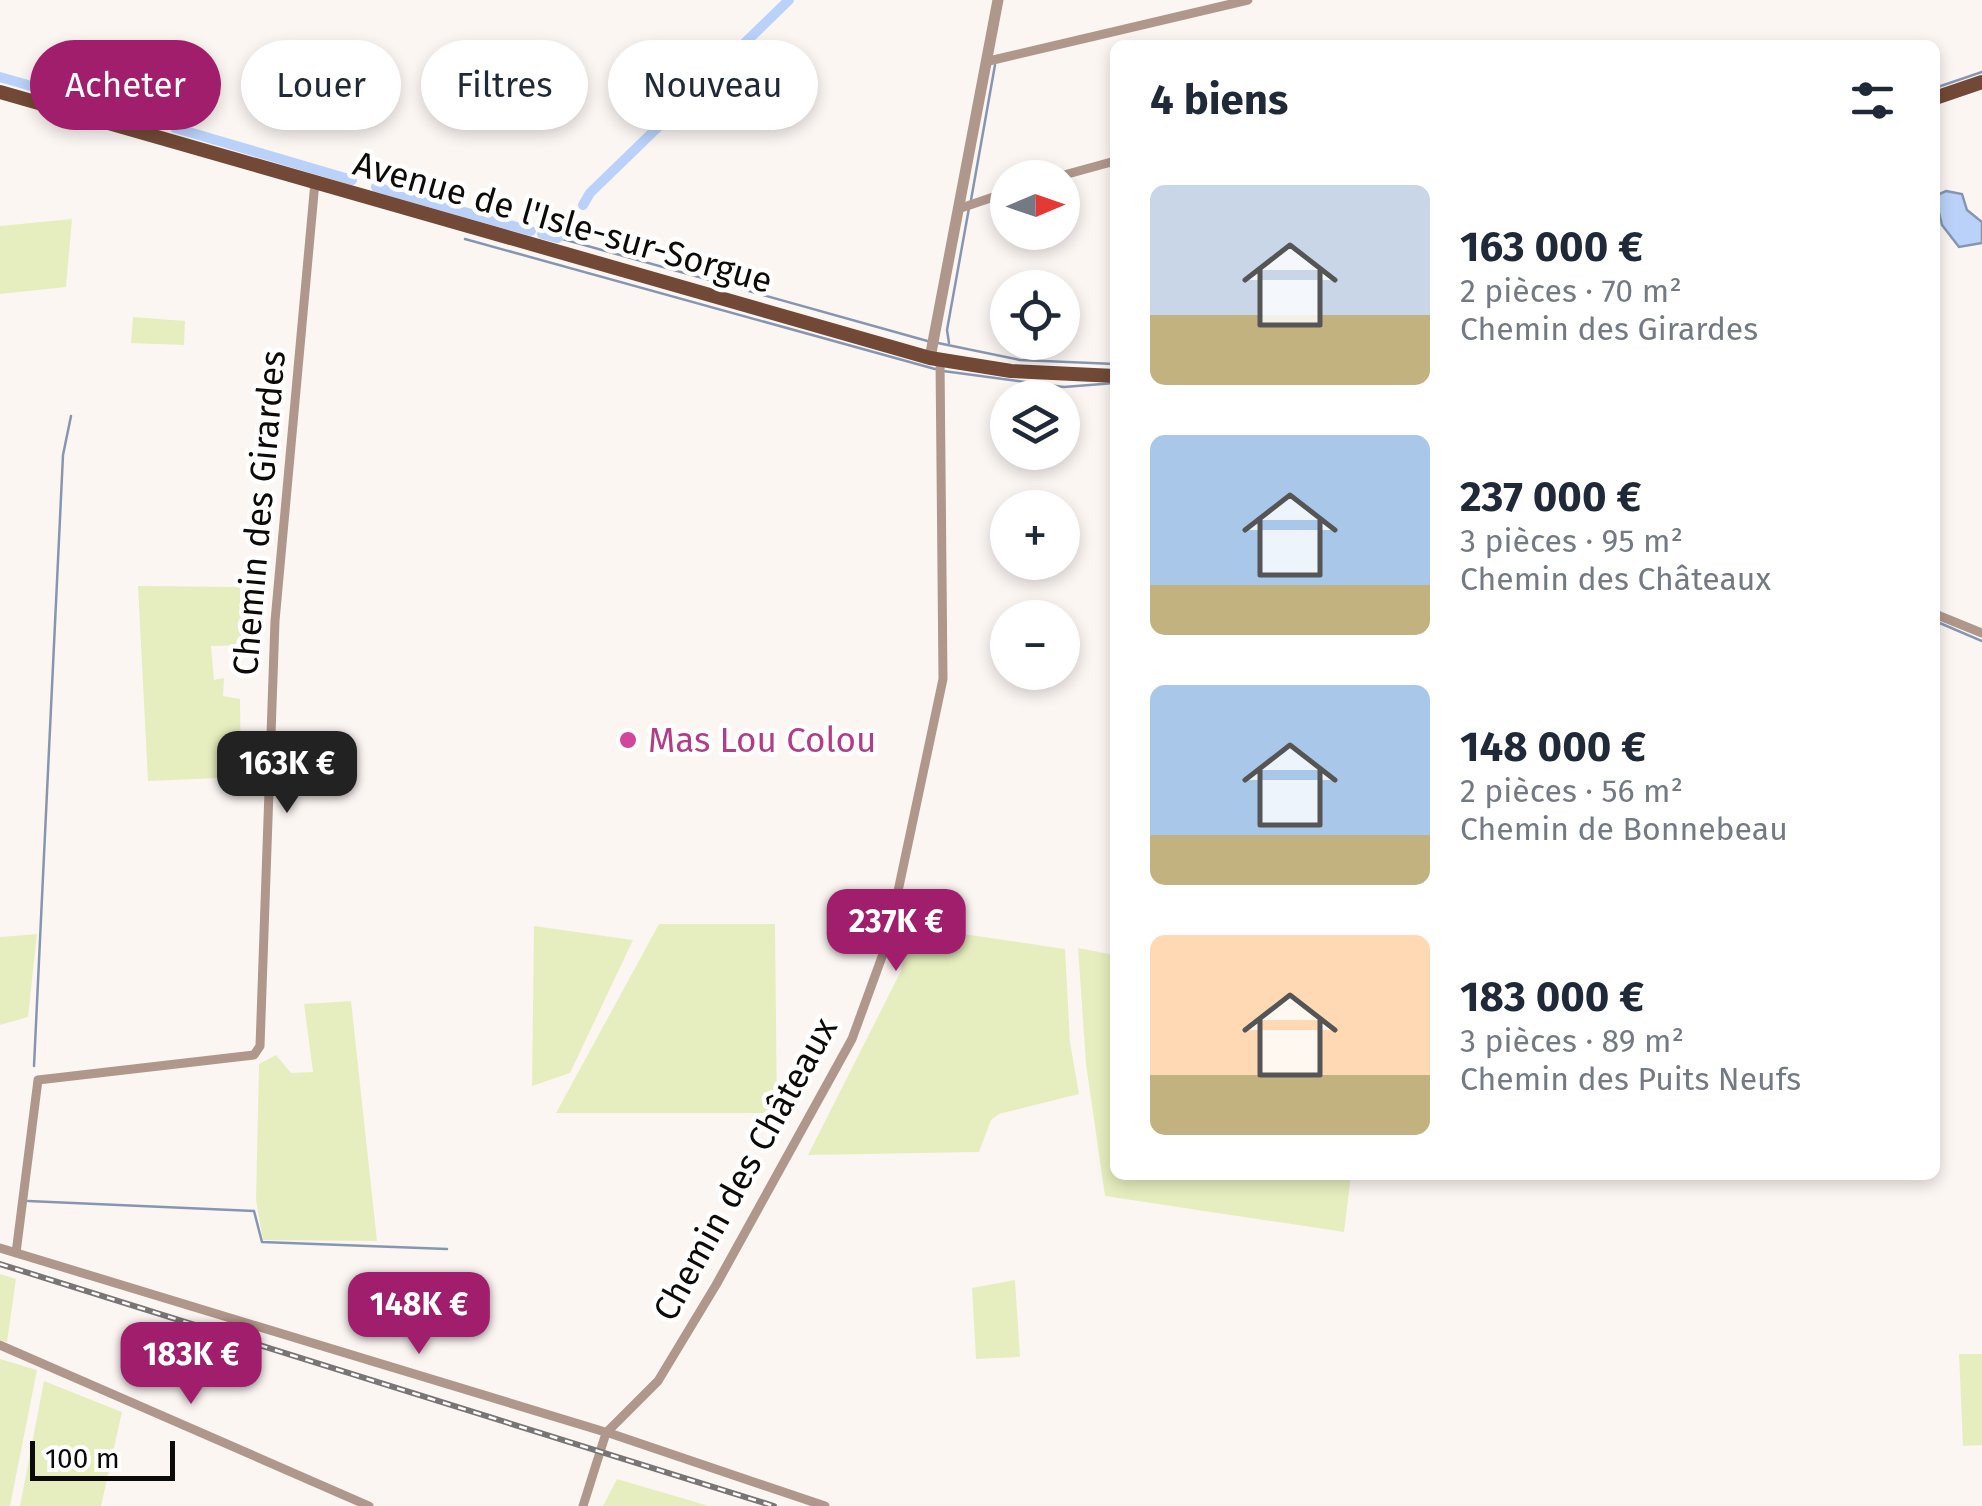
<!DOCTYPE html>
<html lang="fr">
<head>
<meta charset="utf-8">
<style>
	:root { --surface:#fff; --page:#f6f6f7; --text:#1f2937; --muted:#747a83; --accent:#a11e6d }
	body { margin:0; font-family:"Fira Sans",sans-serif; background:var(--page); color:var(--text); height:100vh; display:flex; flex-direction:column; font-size:38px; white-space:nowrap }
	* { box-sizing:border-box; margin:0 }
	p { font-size:32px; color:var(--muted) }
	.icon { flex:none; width:55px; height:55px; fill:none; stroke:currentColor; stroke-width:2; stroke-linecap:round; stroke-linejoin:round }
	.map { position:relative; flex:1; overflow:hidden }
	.sheet { position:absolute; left:1110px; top:40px; width:830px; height:1140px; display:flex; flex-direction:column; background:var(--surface); border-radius:15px; box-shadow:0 5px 15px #0003 }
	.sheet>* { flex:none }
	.top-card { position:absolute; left:30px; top:40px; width:930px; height:90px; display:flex; gap:20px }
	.needle { width:65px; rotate:88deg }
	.buttons { position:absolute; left:990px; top:160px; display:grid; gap:20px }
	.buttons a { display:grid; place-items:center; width:90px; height:90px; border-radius:50%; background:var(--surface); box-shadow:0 5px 15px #0003; font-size:50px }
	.scale { position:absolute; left:30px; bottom:25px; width:145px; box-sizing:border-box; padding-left:10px; border:5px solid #0d0b0a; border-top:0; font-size:28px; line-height:35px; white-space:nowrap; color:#0d0b0a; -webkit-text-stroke:8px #fff; paint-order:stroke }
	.price { position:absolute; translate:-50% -85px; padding:0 22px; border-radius:20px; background:var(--accent); color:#fff; font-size:32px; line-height:65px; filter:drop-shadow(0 2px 5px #0008) }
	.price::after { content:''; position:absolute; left:50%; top:60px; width:30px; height:22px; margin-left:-15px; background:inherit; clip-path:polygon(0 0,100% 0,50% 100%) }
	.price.on { background:#222; color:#fff }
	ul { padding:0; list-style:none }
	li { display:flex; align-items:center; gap:30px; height:250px; padding:0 40px }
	li span { display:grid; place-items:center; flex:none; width:280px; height:200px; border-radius:15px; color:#555 }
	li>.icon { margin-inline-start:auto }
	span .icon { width:120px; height:120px; fill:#fffc; stroke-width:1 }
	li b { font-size:42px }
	h2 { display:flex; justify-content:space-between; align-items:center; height:120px; padding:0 40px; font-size:42px }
	.tag { padding:0 35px; border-radius:45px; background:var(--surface); box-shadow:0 5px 15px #0003; font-size:35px; line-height:90px }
	.tag.on { background:var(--accent); color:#fff }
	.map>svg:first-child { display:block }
	.green { fill:#e6eebf }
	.water { fill:#bad2f9; stroke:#8696b1; stroke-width:2.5 }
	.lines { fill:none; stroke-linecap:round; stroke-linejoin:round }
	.stream { stroke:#8696b1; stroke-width:2.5 }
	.canal { stroke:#bad2f9; stroke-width:10 }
	.minor { stroke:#b0978c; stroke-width:9 }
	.tertiary { stroke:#b0978c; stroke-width:11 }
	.primary { stroke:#724936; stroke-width:14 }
	.rail-casing { stroke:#797574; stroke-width:6 }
	.rail { stroke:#fff; stroke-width:2.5; stroke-dasharray:8; stroke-linecap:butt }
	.hotel-dot { fill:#d1479c; stroke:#fff; stroke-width:4 }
	.labels { text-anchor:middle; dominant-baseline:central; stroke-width:9; stroke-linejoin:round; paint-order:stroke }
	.street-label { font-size:35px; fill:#0d0b0a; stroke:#fff }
	.hotel-label { font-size:35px; fill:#b23c85; stroke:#fff; text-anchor:start }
</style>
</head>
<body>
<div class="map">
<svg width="1982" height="1506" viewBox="0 0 1982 1506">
	<rect width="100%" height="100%" fill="#fcf6f3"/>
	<path class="green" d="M72,219L66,287L0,294V226Z
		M133,317L185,321L184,345L131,343Z
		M138,586L240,587L241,645L211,646L214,680L224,678L223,696L240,699L241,777L148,781Z
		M659,924H775L777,1113H556Z
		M534,926L633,940L570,1073L532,1086Z
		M908,926L1065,949L1070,1042L1079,1094L999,1114L991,1120L979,1152L808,1155L901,971Z
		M37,934L28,1017L0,1025V937Z
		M1078,948L1115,955V1175H1351L1344,1232L1105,1196L1086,1064Z
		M351,1001L377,1241L263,1240L256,1200L259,1064L276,1055L291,1073L313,1072L304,1004Z
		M0,1274L16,1279L7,1342L0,1340Z
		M1015,1280L1020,1357L976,1359L972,1288Z
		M1959,1354H1982V1445L1963,1446Z
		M0,1359L37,1370L10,1506H0Z
		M44,1381L122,1412L101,1506H20Z
		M617,1479L709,1506H603Z"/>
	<path class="water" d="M1946,191L1962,194L1967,210L1982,222V243L1959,247L1942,225L1935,196Z"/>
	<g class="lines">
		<path class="stream" d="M1935,88L1982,72
			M971,200L995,65
			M559,238L931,342
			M465,239L935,369
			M938,343L1020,360L1115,364
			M949,343L947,330L969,208
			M943,371L1064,387L1115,383
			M1935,621L1982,641
			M34,1066L63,455L71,416
			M28,1201L254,1211L262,1242L447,1249"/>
		<path class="canal" d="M0,77L111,109
			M119,111L165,125
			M175,128L352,180
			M376,187L531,231
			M583,205L590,193L789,0
			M542,234L557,238L566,232"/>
		<path class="minor" d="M989,61L1248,0
			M1053,178L1115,161
			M961,208L1008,192
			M1935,614L1982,633
			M0,1248L615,1435L825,1506
			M16,1253L38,1080L254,1055L260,1046L275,621L315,182
			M0,1345L369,1506
			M583,1506L606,1433L658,1381L716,1285L852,1039L887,943L943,679L940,360"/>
		<path class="tertiary" d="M930,358L998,0"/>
		<path class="primary" d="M0,92L930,358L1011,371L1115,376
			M1935,98L1982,82"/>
		<g class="rail-casing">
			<path id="rail" d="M0,1264L774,1506"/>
		</g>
		<use href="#rail" class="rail"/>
	</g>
	<circle class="hotel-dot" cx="628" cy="740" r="10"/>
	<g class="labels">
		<g class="street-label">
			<text transform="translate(563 222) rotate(16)">Avenue de l'Isle-sur-Sorgue</text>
			<text transform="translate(259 513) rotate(-85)">Chemin des Girardes</text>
			<text transform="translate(745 1169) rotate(-61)">Chemin des Châteaux</text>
		</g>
		<g class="hotel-label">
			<text x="648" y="740">Mas Lou Colou</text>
		</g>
	</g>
</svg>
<div class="buttons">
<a><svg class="needle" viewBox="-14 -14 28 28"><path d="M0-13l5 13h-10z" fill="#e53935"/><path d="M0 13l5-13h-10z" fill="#747a83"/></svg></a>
<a><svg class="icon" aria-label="locate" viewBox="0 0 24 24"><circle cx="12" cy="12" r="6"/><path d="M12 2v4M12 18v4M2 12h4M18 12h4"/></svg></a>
<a><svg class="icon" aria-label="layers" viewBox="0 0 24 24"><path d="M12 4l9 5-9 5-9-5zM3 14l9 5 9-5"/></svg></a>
<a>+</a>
<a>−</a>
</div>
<div class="scale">100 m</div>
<b class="price on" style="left:287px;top:816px">163K €</b>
<b class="price" style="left:896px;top:974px">237K €</b>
<b class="price" style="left:419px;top:1357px">148K €</b>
<b class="price" style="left:191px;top:1407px">183K €</b>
<div class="top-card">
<a class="tag on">Acheter</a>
<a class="tag">Louer</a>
<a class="tag">Filtres</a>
<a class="tag">Nouveau</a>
</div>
<section class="sheet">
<h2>4 biens<svg class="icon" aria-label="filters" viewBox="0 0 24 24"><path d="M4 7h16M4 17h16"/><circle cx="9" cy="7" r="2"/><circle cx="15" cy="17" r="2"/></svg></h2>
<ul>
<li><span style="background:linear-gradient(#c9d6e8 65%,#c2b280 0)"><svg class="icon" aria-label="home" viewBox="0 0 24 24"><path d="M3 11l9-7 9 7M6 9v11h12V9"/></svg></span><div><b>163 000 €</b><p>2 pièces · 70 m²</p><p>Chemin des Girardes</p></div></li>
<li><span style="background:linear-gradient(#a9c7e8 75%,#c2b280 0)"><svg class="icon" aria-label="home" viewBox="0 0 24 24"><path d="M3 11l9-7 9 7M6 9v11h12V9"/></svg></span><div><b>237 000 €</b><p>3 pièces · 95 m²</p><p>Chemin des Châteaux</p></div></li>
<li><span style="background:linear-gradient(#a9c7e8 75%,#c2b280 0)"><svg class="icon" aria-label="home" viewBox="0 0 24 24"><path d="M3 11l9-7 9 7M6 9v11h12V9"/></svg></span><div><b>148 000 €</b><p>2 pièces · 56 m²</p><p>Chemin de Bonnebeau</p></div></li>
<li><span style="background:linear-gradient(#ffd9b3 70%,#c2b280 0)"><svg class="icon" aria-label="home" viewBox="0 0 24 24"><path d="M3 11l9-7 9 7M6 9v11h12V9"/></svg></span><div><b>183 000 €</b><p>3 pièces · 89 m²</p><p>Chemin des Puits Neufs</p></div></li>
</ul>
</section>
</div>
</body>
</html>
